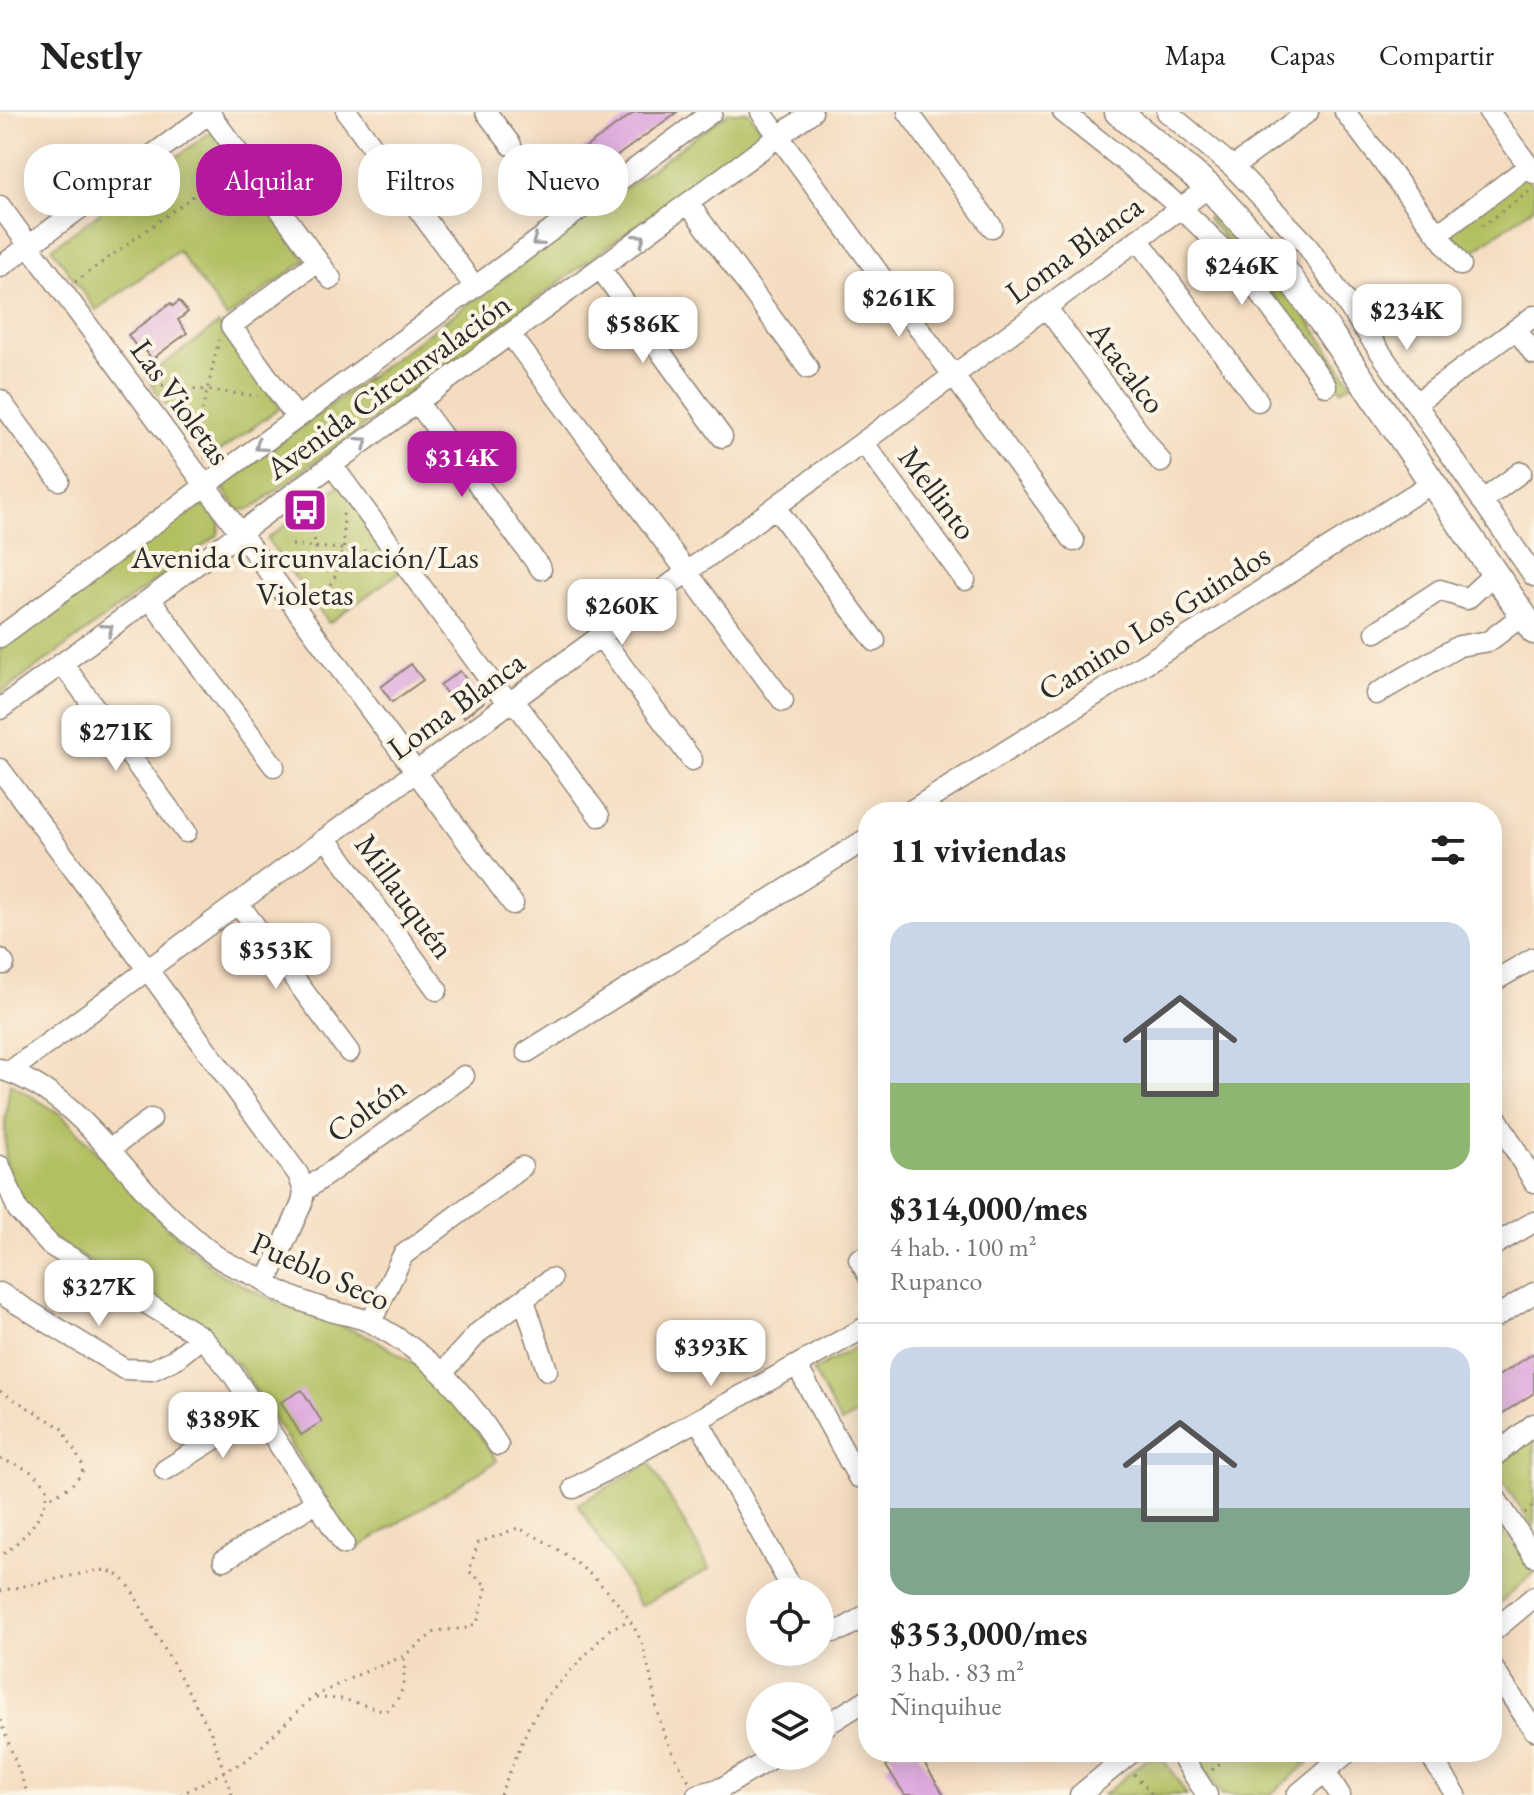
<!DOCTYPE html>
<html lang="es">
<head>
<meta charset="utf-8">
<style>
	:root { --surface:#fff; --page:#f2f2f2; --text:#222; --muted:#767676; --line:#e0e0e0; --accent:#b5179e }
	body { margin:0; font-family:"EB Garamond",serif; background:var(--page); color:var(--text); height:100vh; display:flex; flex-direction:column; font-size:30px; white-space:nowrap }
	* { box-sizing:border-box; margin:0 }
	p { font-size:26px; color:var(--muted) }
	.icon { flex:none; width:44px; height:44px; fill:none; stroke:currentColor; stroke-width:2; stroke-linecap:round; stroke-linejoin:round }
	.map { position:relative; flex:1; overflow:hidden }
	.details { position:absolute; left:858px; top:690px; width:644px; height:960px; display:flex; flex-direction:column; background:var(--surface); border-radius:32px; box-shadow:0 4px 20px #0003 }
	.details>* { flex:none }
	.guide { position:absolute; left:24px; top:32px; width:714px; height:72px; display:flex; gap:16px }
	.controls { position:absolute; left:746px; top:1466px; display:grid; gap:16px }
	.controls a { display:grid; place-items:center; width:88px; height:88px; border-radius:50%; background:var(--surface); box-shadow:0 4px 20px #0003; font-size:40px }
	.price { position:absolute; translate:-50% -68px; padding:0 18px; border-radius:16px; background:#fff; color:#222; font-size:26px; line-height:52px; filter:drop-shadow(0 2px 4px #0008) }
	.price::after { content:''; position:absolute; left:50%; top:48px; width:24px; height:18px; margin-left:-12px; background:inherit; clip-path:polygon(0 0,100% 0,50% 100%) }
	.price.current { background:var(--accent); color:#fff }
	ul { padding:0; list-style:none }
	li { display:grid; align-content:center; gap:16px; height:424px; padding:0 32px }
	li+li { border-top:2px solid var(--line) }
	li span { display:grid; place-items:center; height:248px; border-radius:24px; color:#555 }
	li>.icon { margin-inline-start:auto }
	span .icon { width:144px; height:144px; fill:#fffc; stroke-width:1 }
	li b { font-size:34px }
	h2 { display:flex; justify-content:space-between; align-items:center; height:96px; padding:0 32px; font-size:34px }
	.tag { padding:0 28px; border-radius:32px; background:var(--surface); box-shadow:0 4px 20px #0003; font-size:28px; line-height:72px }
	.tag.current { background:var(--accent); color:#fff }
	header { display:flex; align-items:center; gap:48px; box-sizing:border-box; height:112px; padding:0 40px; background:var(--surface); border-bottom:2px solid var(--line) }
	header strong { font-size:38px }
	nav { display:flex; gap:44px; margin-inline-start:auto; font-size:28px }
	.map>svg:first-child { display:block }
	.green { fill:#b2c062; stroke:#6e7646; stroke-width:2 }
	.building { fill:#dda7de }
	.lines { fill:none; stroke-linecap:round; stroke-linejoin:round }
	.minor-casing { stroke:#908476; stroke-width:23 }
	.major-casing { stroke:#908476; stroke-width:29 }
	.path { stroke:#908476; stroke-width:3; stroke-dasharray:2 6; stroke-linecap:butt }
	.minor { stroke:#fff; stroke-width:20 }
	.major { stroke:#fff; stroke-width:26 }
	.oneway { stroke:#a0a0a0 }
	.labels { text-anchor:middle; dominant-baseline:central; stroke-width:8; stroke-linejoin:round; paint-order:stroke }
	.street-label { font-size:32px; fill:#2b2b2b; stroke:#fcf5e5 }
	.poi-label { font-size:32px; fill:#2b2b2b; stroke:#fcf5e5 }
</style>
</head>
<body>
<header>
<strong>Nestly</strong>
<nav><a>Mapa</a><a>Capas</a><a>Compartir</a></nav>
</header>
<div class="map">
<svg width="1534" height="1683" viewBox="0 0 1534 1683">
	<rect width="100%" height="100%" fill="#fcf5e5"/>
	<filter id="ink" filterUnits="userSpaceOnUse"><feTurbulence type="fractalNoise" baseFrequency=".0125" numOctaves="2"/><feDisplacementMap in="SourceGraphic" scale="16" xChannelSelector="R" yChannelSelector="G"/><feConvolveMatrix kernelMatrix="1 2 1 2 8 2 1 2 1" color-interpolation-filters="sRGB"/></filter>
	<filter id="wash" filterUnits="userSpaceOnUse"><feTurbulence type="fractalNoise" baseFrequency=".006" numOctaves="4" result="noise"/><feDisplacementMap in="SourceGraphic" scale="32" xChannelSelector="R" yChannelSelector="G"/><feGaussianBlur stdDeviation="1.8" result="paint"/><feColorMatrix in="noise" values="0 0 0 0 0 0 0 0 0 0 0 0 0 0 0 0 0 1.4 0 .05"/><feComposite in="paint" operator="in"/></filter>
	<g filter="url(#wash)">
		<rect width="100%" height="100%" fill="#f4dcc0"/>
		<path class="green" d="M729,0H748L761,16L754,27L251,397L238,398L224,378L229,368Z
			M212,19L306,148L227,206L178,139L96,198L52,136Z
			M1525,63L1534,76V95L1468,143L1450,118Z
			M1218,98L1296,190L1352,272L1341,278L1284,197L1207,106Z
			M219,212L280,296L206,349L146,265Z
			M341,372L404,457L329,511L267,427Z
			M195,393L208,395L220,411L218,423L0,582V537Z
			M10,971L62,1003L165,1113L217,1160L270,1187L373,1226L445,1272L497,1349L358,1436L241,1256L200,1216L49,1125L21,1088L6,1055L5,1011Z
			M868,1228V1295L841,1311L813,1259Z
			M1534,1325V1416L1493,1356Z
			M650,1351L710,1457L640,1494L578,1392Z
			M1492,1402L1534,1461L1492,1497Z
			M1192,1640H1321L1270,1683H1222Z
			M1148,1646L1164,1648L1187,1683H1103Z"/>
		<g id="blocks">
			<path class="building" d="M635,0H677L587,66L572,45Z
				M179,189L188,200L178,208L187,221L152,247L142,234L138,237L128,223L171,191L173,194Z
				M411,552L423,568L392,590L381,575Z
				M460,559L484,590L464,605L440,573Z
				M1534,1241V1281L1492,1308V1268Z
				M302,1278L322,1310L301,1323L281,1290Z
				M889,1640H917L944,1683H905L886,1654L894,1649Z"/>
		</g>
	</g>
	<g filter="url(#ink)">
		<use href="#blocks" fill-opacity="0" stroke="#908476" stroke-width="2"/>
		<g class="lines">
			<g class="minor-casing">
				<path id="minor" d="M347,0L475,175
					M486,0L511,33
					M761,0L1074,429
					M908,0L992,115
					M1063,0C1118,45 1178,88 1226,141C1264,182 1294,229 1326,274
					M1167,0L1233,55L1306,132L1534,464
					M1345,0L1461,153
					M1489,0L1534,61
					M209,1L331,167
					M1233,55L1308,0
					M688,91L808,256
					M0,94L513,792
					M1438,122L1529,54
					M1138,127L1258,289
					M0,155L211,0
					M600,156L722,325
					M1046,195L1161,350
					M1516,217L1534,242
					M510,222L783,589
					M0,288L59,368
					M417,290L541,457
					M1416,291L1534,204
					M297,306L231,214L318,149
					M863,330L965,468
					M332,353L498,579L521,598L599,704
					M1482,389L1521,360
					M775,395L875,529
					M150,487L274,654
					M1376,520L1440,478L1467,487L1494,462
					M600,524L692,648
					M0,525L712,0
					M62,551L186,720
					M1376,582L1459,534L1489,529L1523,503
					M0,597L812,0
					M0,657L298,1062L304,1079L302,1091L267,1169
					M909,700L1432,371
					M326,726L437,878
					M238,791L349,940
					M0,847L4,852
					M1492,870L1534,846
					M527,940L868,726
					M0,957C84,983 123,1066 186,1119C198,1129 211,1142 224,1149C236,1156 250,1161 262,1167C268,1170 271,1175 277,1178C291,1185 307,1191 322,1196C339,1203 359,1203 374,1212C431,1243 464,1279 498,1333
					M9,960L1209,75
					M1492,998L1534,1070
					M111,1036L151,1007
					M0,1054L18,1098L50,1133L202,1225L232,1261L344,1432
					M304,1079L464,964
					M1492,1134L1534,1110
					M859,1147L868,1163
					M0,1181L124,1257L152,1258L175,1247L202,1225
					M524,1188L547,1258
					M1492,1207L1534,1181
					M371,1210L403,1143L522,1055
					M797,1254L858,1365L868,1366
					M443,1260L479,1220L551,1167
					M698,1308L794,1480
					M1492,1346L1534,1312
					M165,1358L258,1300
					M574,1376L868,1214
					M1492,1381L1534,1444
					M224,1448L316,1390
					M820,1519C837,1525 854,1510 868,1502
					M1492,1520L1534,1485
					M1492,1555L1534,1618
					M820,1617L868,1587
					M1179,1640L1207,1683
					M1428,1640L1456,1683
					M1325,1659L1340,1683
					M697,1683L722,1676L775,1644
					M1080,1683L1132,1640
					M1297,1683L1348,1640"/>
			</g>
			<g class="major-casing">
				<path id="major" d="M1118,0L1209,75L1278,150L1325,214L1534,519"/>
			</g>
			<path class="path" d="M1482,114L1530,79
				M75,170L228,59
				M484,188L498,207
				M154,272L258,284
				M195,330L219,228
				M292,433L375,440
				M304,458L316,437L312,414
				M317,493C343,456 346,446 343,400
				M0,1279L62,1316L84,1356C76,1373 64,1379 47,1386
				M0,1347C20,1354 38,1359 48,1378C43,1408 23,1427 0,1445
				M1525,1401L1534,1393
				M0,1479L99,1458C112,1459 119,1462 128,1472L210,1618L232,1683
				M316,1586L343,1587L386,1599C405,1585 405,1567 404,1545
				M0,1608L28,1683
				M1293,1640L1303,1653
				M1212,1658L1234,1640
				M1134,1662L1153,1683
				M180,1683L248,1647L313,1585L355,1564L404,1544L436,1519L466,1516L477,1511L487,1474L469,1459L478,1431L518,1416C566,1437 616,1477 639,1525C653,1556 652,1594 666,1626C672,1641 681,1655 689,1669
				M500,1683L528,1616L546,1585L610,1517L628,1509"/>
			<use href="#minor" class="minor"/>
			<use href="#major" class="major"/>
		</g>
		<defs><path id="oneway-chevron" d="M-2-3.5L2.5 0L-2 3.5" fill="none" stroke-width="1.6" stroke-linecap="round" stroke-linejoin="round" transform="scale(2)"/></defs>
		<g class="oneway">
			<use href="#oneway-chevron" transform="translate(640 127) rotate(-36)"/>
			<use href="#oneway-chevron" transform="translate(537 129) rotate(144)"/>
			<use href="#oneway-chevron" transform="translate(363 330) rotate(-36)"/>
			<use href="#oneway-chevron" transform="translate(260 334) rotate(144)"/>
			<use href="#oneway-chevron" transform="translate(108 517) rotate(-36)"/>
		</g>
	</g>
	<defs>
		<g id="bus-square" transform="scale(2.3)"><rect x="-9" y="-9" width="18" height="18" rx="4" fill="#b5179e" stroke="#fcf5e5"/><path d="M-5-6H5V4H4V6H2V4H-2V6H-4V4H-5ZM-3.5-4V0h7V-4ZM-3.5 1.2v1.5H-2V1.2ZM2 1.2v1.5H3.5V1.2Z" fill="#fff"/></g>
	</defs>
	<g fill-rule="evenodd">
		<use href="#bus-square" x="305" y="398"/>
	</g>
	<g class="labels">
		<g class="street-label">
			<text transform="translate(1074 137) rotate(-36)">Loma Blanca</text>
			<text transform="translate(1127 255) rotate(53)">Atacalco</text>
			<text transform="translate(388 274) rotate(-36)">Avenida Circunvalación</text>
			<text transform="translate(181 290) rotate(54)">Las Violetas</text>
			<text transform="translate(938 381) rotate(53)">Mellinto</text>
			<text transform="translate(1154 510) rotate(-32)">Camino Los Guindos</text>
			<text transform="translate(456 593) rotate(-36)">Loma Blanca</text>
			<text transform="translate(405 784) rotate(54)">Millauquén</text>
			<text transform="translate(366 997) rotate(-36)">Coltón</text>
			<text transform="translate(321 1159) rotate(24)">Pueblo Seco</text>
		</g>
		<g class="poi-label">
			<text x="305" y="445">Avenida Circunvalación/Las<tspan x="305" dy="37">Violetas</tspan></text>
		</g>
	</g>
</svg>
<div class="controls">
<a><svg class="icon" aria-label="locate" viewBox="0 0 24 24"><circle cx="12" cy="12" r="6"/><path d="M12 2v4M12 18v4M2 12h4M18 12h4"/></svg></a>
<a><svg class="icon" aria-label="layers" viewBox="0 0 24 24"><path d="M12 4l9 5-9 5-9-5zM3 14l9 5 9-5"/></svg></a>
</div>
<b class="price" style="left:1242px;top:195px">$246K</b>
<b class="price" style="left:899px;top:227px">$261K</b>
<b class="price" style="left:1407px;top:240px">$234K</b>
<b class="price" style="left:643px;top:253px">$586K</b>
<b class="price current" style="left:462px;top:387px">$314K</b>
<b class="price" style="left:622px;top:535px">$260K</b>
<b class="price" style="left:116px;top:661px">$271K</b>
<b class="price" style="left:276px;top:879px">$353K</b>
<b class="price" style="left:99px;top:1216px">$327K</b>
<b class="price" style="left:711px;top:1276px">$393K</b>
<b class="price" style="left:223px;top:1348px">$389K</b>
<div class="guide">
<a class="tag">Comprar</a>
<a class="tag current">Alquilar</a>
<a class="tag">Filtros</a>
<a class="tag">Nuevo</a>
</div>
<section class="details">
<h2>11 viviendas<svg class="icon" aria-label="filters" viewBox="0 0 24 24"><path d="M4 7h16M4 17h16"/><circle cx="9" cy="7" r="2"/><circle cx="15" cy="17" r="2"/></svg></h2>
<ul>
<li><span style="background:linear-gradient(#c9d6e8 65%,#8fb573 0)"><svg class="icon" aria-label="home" viewBox="0 0 24 24"><path d="M3 11l9-7 9 7M6 9v11h12V9"/></svg></span><div><b>$314,000/mes</b><p>4 hab. · 100 m²</p><p>Rupanco</p></div></li>
<li><span style="background:linear-gradient(#c9d6e8 65%,#7fa58c 0)"><svg class="icon" aria-label="home" viewBox="0 0 24 24"><path d="M3 11l9-7 9 7M6 9v11h12V9"/></svg></span><div><b>$353,000/mes</b><p>3 hab. · 83 m²</p><p>Ñinquihue</p></div></li>
</ul>
</section>
</div>
</body>
</html>
